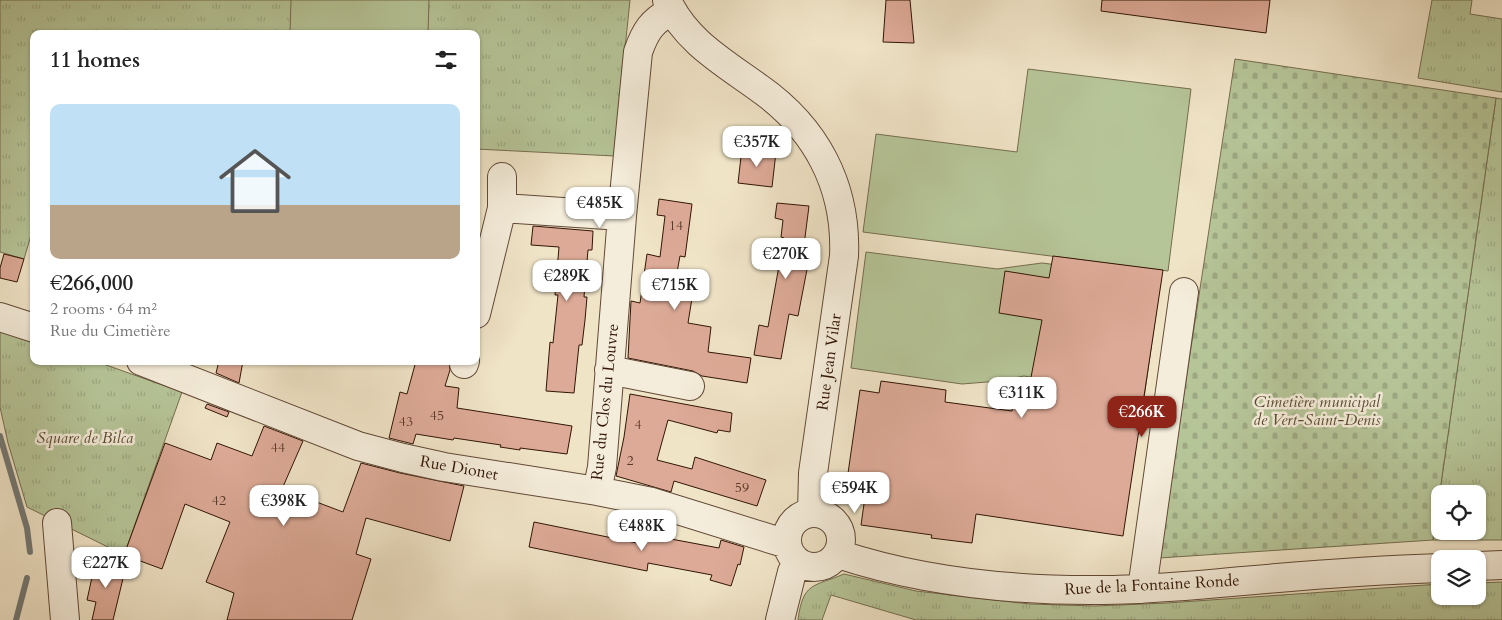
<!DOCTYPE html>
<html lang="en">
<head>
<meta charset="utf-8">
<style>
	:root { --surface:#fff; --page:#f2f2f2; --text:#222; --muted:#767676; --accent:#8f2418 }
	body { margin:0; font-family:Cardo,serif; background:var(--page); color:var(--text); height:100vh; display:flex; flex-direction:column; font-size:19px; white-space:nowrap }
	* { box-sizing:border-box; margin:0 }
	p { font-size:16px; color:var(--muted) }
	.icon { flex:none; width:28px; height:28px; fill:none; stroke:currentColor; stroke-width:2; stroke-linecap:round; stroke-linejoin:round }
	.map { position:relative; flex:1; overflow:hidden }
	.details { position:absolute; left:30px; top:30px; width:450px; height:335px; display:flex; flex-direction:column; background:var(--surface); border-radius:10px; box-shadow:0 1px 4px #0004 }
	.details>* { flex:none }
	.tools { position:absolute; left:1431px; top:485px; display:grid; gap:10px }
	.tools a { display:grid; place-items:center; width:55px; height:55px; border-radius:10px; background:var(--surface); box-shadow:0 1px 4px #0004; font-size:25px }
	.price { position:absolute; translate:-50% -42px; padding:0 11px; border-radius:10px; background:#fff; color:#222; font-size:16px; line-height:32px; filter:drop-shadow(0 1px 2px #0008) }
	.price::after { content:''; position:absolute; left:50%; top:30px; width:15px; height:11px; margin-left:-8px; background:inherit; clip-path:polygon(0 0,100% 0,50% 100%) }
	.price.on { background:var(--accent); color:#fff }
	ul { padding:0; list-style:none }
	li { display:grid; align-content:center; gap:10px; height:265px; padding:0 20px }
	li span { display:grid; place-items:center; height:155px; border-radius:10px; color:#555 }
	li>.icon { margin-inline-start:auto }
	span .icon { width:90px; height:90px; fill:#fffc; stroke-width:1 }
	li b { font-size:21px }
	h2 { display:flex; justify-content:space-between; align-items:center; height:60px; padding:0 20px; font-size:21px }
	.map>svg:first-child { display:block }
	.grass { fill:url(#grass-tufts); stroke:#746d4e; fill-rule:evenodd }
	.cemetery { fill:url(#cemetery-stones); stroke:#746d4e }
	.garden { fill:#b6c598; stroke:#746d4e }
	.lines { fill:none; stroke-linecap:round; stroke-linejoin:round }
	.stream { stroke:#747975; stroke-width:6 }
	.building { fill:#ddaa97; stroke:#311505 }
	.minor-casing { stroke:#614936; stroke-width:30 }
	.minor { stroke:#f5eddb; stroke-width:28 }
	.labels { text-anchor:middle; dominant-baseline:central; stroke-width:5; stroke-linejoin:round; paint-order:stroke }
	.number-label { font-size:14px; fill:#5c3a2a }
	.street-label { font-size:16px; fill:#311505; stroke:#f5eddb }
	.park-label { font-size:16px; font-style:italic; fill:#594a31; stroke:#f5eddb }
</style>
</head>
<body>
<div class="map">
<svg width="1502" height="620" viewBox="0 0 1502 620">
	<defs>
		<pattern id="grass-tufts" width="24" height="20" patternUnits="userSpaceOnUse" patternTransform="scale(1.25)"><rect width="24" height="20" fill="#b6c598"/><path d="M3 7l-1-3M5 7V3M7 7l1-3M15 17l-1-3M17 17v-4M19 17l1-3" fill="none" stroke="#9da882"/></pattern>
		<pattern id="cemetery-stones" width="16" height="16" patternUnits="userSpaceOnUse" patternTransform="scale(1.25)"><rect width="16" height="16" fill="#b6c598"/><path d="M2 7V4a2 2 0 0 1 4 0v3zM10 15v-3a2 2 0 0 1 4 0v3z" fill="#9da882"/></pattern>
	</defs>
	<rect width="100%" height="100%" fill="#f0e4c7"/>
	<filter id="stains"><feTurbulence type="fractalNoise" baseFrequency=".004" numOctaves="4"/><feColorMatrix values="0 0 0 0 .2 0 0 0 0 .09 0 0 0 0 .02 0 0 0 .5 -.17"/></filter>
	<radialGradient id="worn" r=".72"><stop offset=".6" stop-color="#630" stop-opacity="0"/><stop offset="1" stop-color="#630" stop-opacity=".3"/></radialGradient>
	<path class="grass" d="M0,0H630L614,156L476,149V34H34V225L24,259L0,252Z
		M1432,0H1472L1470,14L1502,19V92L1418,78Z
		M1496,98L1502,99V540H1433ZM1440,494H1478V531H1440Z
		M0,330L34,342V361H95L182,392L124,555L27,507L8,443L0,407Z
		M844,574L916,591L1030,604L1095,606L1167,603L1440,584V596H1478V583L1502,582V620H916L831,595L822,620H798C803,582 813,587 844,574Z"/>
	<path class="cemetery" d="M1235,59L1496,98L1433,540L1159,558Z"/>
	<path class="garden" d="M291,0H429L428,34H290Z
		M1028,69L1191,89L1168,271L863,232L876,134L1017,152Z
		M866,252L997,269L1042,263L1161,278L1144,398L1024,376L999,381L962,384L851,368Z"/>
	<g class="lines">
		<path class="stream" d="M0,436L27,528L30,552
			M16,620L27,578"/>
	</g>
	<path class="building" d="M886,0H910L914,43L883,42Z
		M1102,0H1270L1266,33L1101,11Z
		M742,148L776,152L772,187L738,183Z
		M659,199L692,204L685,257L680,256L674,289L693,292L688,323L711,327L708,352L751,358L747,383L702,376L693,371L628,358L631,301L640,303L647,254L660,257L665,216L657,215Z
		M777,203L809,206L803,253L810,254L798,316L789,314L781,359L754,355L759,325L768,327L784,238L781,237L783,220L775,218Z
		M533,226L593,231L592,250H588L584,297H587L585,320L582,345H579L574,393L546,391L550,342L553,343L558,295H555L559,247L531,245Z
		M4,254L24,259L17,282L0,278V268Z
		M1053,256L1163,270L1123,536L976,514L972,543L931,538L932,535L861,525L865,497L845,494L860,390L879,393L881,381L946,390L945,402L1012,411L1014,396L1027,398L1042,320L999,313L1005,271L1049,278Z
		M219,361H243L239,383L216,373Z
		M416,361H449L450,370L445,386L459,388L457,408L572,426L567,454L520,448V450L500,447L501,445L454,438L453,440L416,434L413,444L389,438L400,392L407,394Z
		M630,394L732,413L730,432L718,430L717,433L668,420L657,460L692,469L695,457L766,480L757,506L674,481L671,492L616,476L624,437Z
		M207,404L229,412L227,417L205,408Z
		M264,426L303,441L282,489L343,512L361,463L400,473L464,486L450,541L366,518L356,554L371,559L352,620H227L234,593L206,582L230,522L185,504L162,569L124,555L165,443L211,460L217,443L252,456Z
		M534,522L637,543L639,533L719,548L721,540L744,547L740,565L738,564L731,586L710,580L712,575L648,563L647,571L529,547Z
		M96,559L126,566L113,620H92L96,602L87,600Z"/>
	<g class="lines">
		<g class="minor-casing">
			<path id="minor" d="M667,0C685,41 725,63 759,88C816,128 847,186 844,256L813,473L812,513
				M502,177V208
				M476,314L502,208L622,216
				M0,317L34,328
				M141,361L358,446L403,458L444,467L597,491L652,502L787,544
				M464,364L465,361
				M609,370L690,386
				M597,491L602,467L622,216L638,52C645,32 652,20 672,11
				M787 540a27 27 0 1 1 54 0a27 27 0 1 1-54 0Z
				M57,523L65,620
				M838,554C923,582 1013,591 1103,590C1150,590 1197,585 1243,581C1309,575 1374,570 1440,568
				M1478,566L1502,565
				M1142,589L1184,292
				M780,620L792,572L798,562"/>
		</g>
		<use href="#minor" class="minor"/>
	</g>
	<g class="labels">
		<g class="number-label">
			<text x="676" y="225">14</text>
			<text x="437" y="415">45</text>
			<text x="406" y="421">43</text>
			<text x="638" y="424">4</text>
			<text x="278" y="447">44</text>
			<text x="630" y="460">2</text>
			<text x="742" y="487">59</text>
			<text x="219" y="500">42</text>
		</g>
		<g class="street-label">
			<text transform="translate(829 362) rotate(-82)">Rue Jean Vilar</text>
			<text transform="translate(605 402) rotate(-84)">Rue du Clos du Louvre</text>
			<text transform="translate(459 468) rotate(10)">Rue Dionet</text>
			<text transform="translate(1152 585) rotate(-3)">Rue de la Fontaine Ronde</text>
		</g>
		<g class="park-label">
			<text x="1317" y="402">Cimetière municipal<tspan x="1317" dy="18">de Vert-Saint-Denis</tspan></text>
			<text x="85" y="438">Square de Bilca</text>
		</g>
	</g>
	<rect width="100%" height="100%" filter="url(#stains)"/>
	<rect width="100%" height="100%" fill="url(#worn)"/>
</svg>
<div class="tools">
<a><svg class="icon" aria-label="locate" viewBox="0 0 24 24"><circle cx="12" cy="12" r="6"/><path d="M12 2v4M12 18v4M2 12h4M18 12h4"/></svg></a>
<a><svg class="icon" aria-label="layers" viewBox="0 0 24 24"><path d="M12 4l9 5-9 5-9-5zM3 14l9 5 9-5"/></svg></a>
</div>
<b class="price" style="left:757px;top:168px">€357K</b>
<b class="price" style="left:600px;top:229px">€485K</b>
<b class="price" style="left:786px;top:280px">€270K</b>
<b class="price" style="left:567px;top:302px">€289K</b>
<b class="price" style="left:675px;top:311px">€715K</b>
<b class="price" style="left:1022px;top:419px">€311K</b>
<b class="price on" style="left:1142px;top:438px">€266K</b>
<b class="price" style="left:855px;top:514px">€594K</b>
<b class="price" style="left:284px;top:527px">€398K</b>
<b class="price" style="left:642px;top:552px">€488K</b>
<b class="price" style="left:106px;top:589px">€227K</b>
<section class="details">
<h2>11 homes<svg class="icon" aria-label="filters" viewBox="0 0 24 24"><path d="M4 7h16M4 17h16"/><circle cx="9" cy="7" r="2"/><circle cx="15" cy="17" r="2"/></svg></h2>
<ul>
<li><span style="background:linear-gradient(#bfe0f5 65%,#b9a48a 0)"><svg class="icon" aria-label="home" viewBox="0 0 24 24"><path d="M3 11l9-7 9 7M6 9v11h12V9"/></svg></span><div><b>€266,000</b><p>2 rooms · 64 m²</p><p>Rue du Cimetière</p></div></li>
</ul>
</section>
</div>
</body>
</html>
